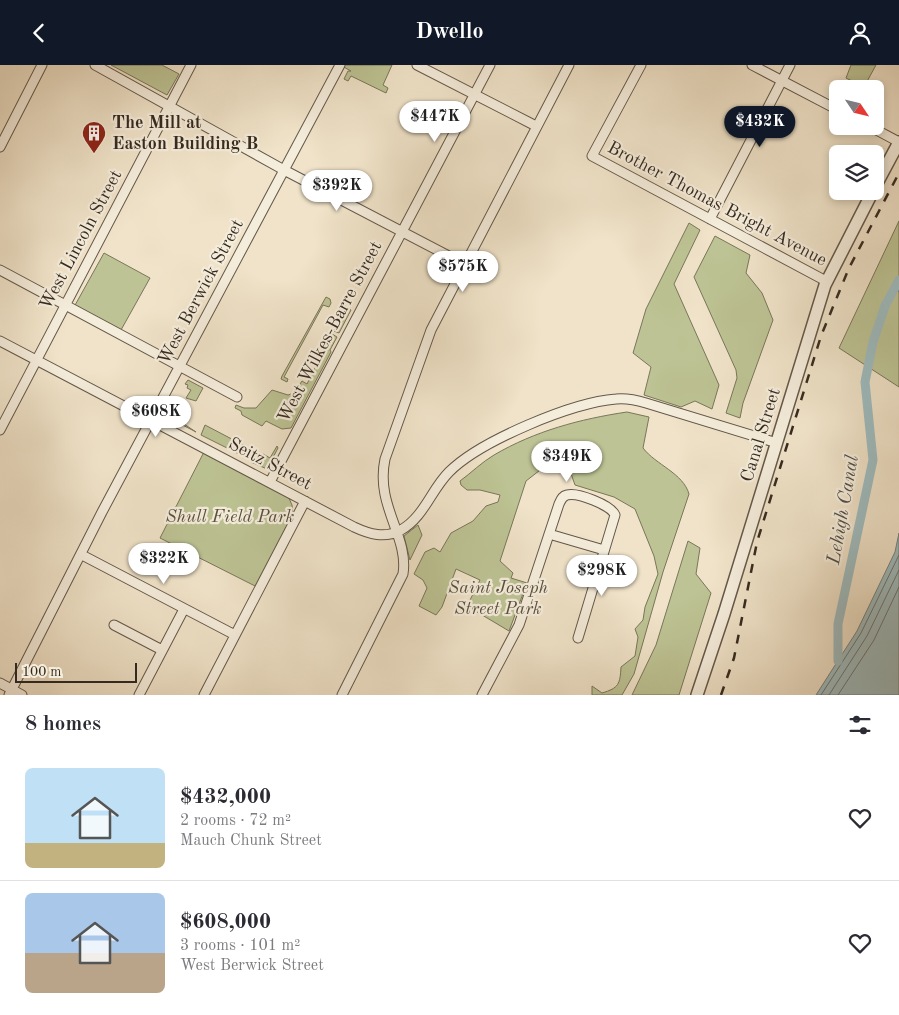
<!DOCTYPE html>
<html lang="en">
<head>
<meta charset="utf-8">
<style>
	:root { --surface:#fff; --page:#f2f2f3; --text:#2b2b33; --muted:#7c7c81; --line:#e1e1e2; --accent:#111827 }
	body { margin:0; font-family:"Old Standard TT",serif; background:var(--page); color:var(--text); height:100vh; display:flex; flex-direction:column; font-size:19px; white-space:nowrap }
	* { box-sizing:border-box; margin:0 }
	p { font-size:16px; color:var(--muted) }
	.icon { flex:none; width:28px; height:28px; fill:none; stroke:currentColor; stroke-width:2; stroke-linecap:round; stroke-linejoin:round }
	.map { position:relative; height:630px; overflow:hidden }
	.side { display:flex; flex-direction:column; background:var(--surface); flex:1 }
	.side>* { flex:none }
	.needle { width:32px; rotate:125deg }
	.fabs { position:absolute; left:829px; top:15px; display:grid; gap:10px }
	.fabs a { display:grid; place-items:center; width:55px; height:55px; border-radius:8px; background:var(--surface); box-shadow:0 2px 8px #0003; font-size:25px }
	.scale { position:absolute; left:15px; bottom:12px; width:122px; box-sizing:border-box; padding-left:5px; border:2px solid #352a20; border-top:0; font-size:14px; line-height:18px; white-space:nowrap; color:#352a20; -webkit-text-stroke:4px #f5eddc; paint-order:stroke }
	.price { position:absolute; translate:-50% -42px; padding:0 11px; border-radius:18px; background:#fff; color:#222; font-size:16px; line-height:32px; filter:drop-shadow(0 1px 2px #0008) }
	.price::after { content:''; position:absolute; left:50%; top:30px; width:15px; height:11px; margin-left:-8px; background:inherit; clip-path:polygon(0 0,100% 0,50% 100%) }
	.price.active { background:var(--accent); color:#fff }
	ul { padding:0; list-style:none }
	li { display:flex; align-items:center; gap:15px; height:125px; padding:0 25px }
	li+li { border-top:1px solid var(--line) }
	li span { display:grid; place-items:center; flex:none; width:140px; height:100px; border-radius:8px; color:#555 }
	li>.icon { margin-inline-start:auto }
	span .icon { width:60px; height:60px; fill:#fffc; stroke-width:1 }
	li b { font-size:21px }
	h2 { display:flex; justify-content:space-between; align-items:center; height:60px; padding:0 25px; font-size:21px }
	header { display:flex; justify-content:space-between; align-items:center; height:65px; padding:0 25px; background:var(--accent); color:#fff; font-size:22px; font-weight:800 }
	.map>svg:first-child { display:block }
	.green { fill:#bdc394; stroke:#79765a }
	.water { fill:#9ebcc0; stroke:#748280 }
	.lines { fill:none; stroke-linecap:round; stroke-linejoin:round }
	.shore { stroke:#6a7370; stroke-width:1 }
	.stream { stroke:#748280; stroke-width:2.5 }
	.canal { stroke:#9ebcc0; stroke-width:9 }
	.minor-casing { stroke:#64584a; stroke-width:11 }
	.tertiary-casing { stroke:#64584a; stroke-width:14 }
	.minor { stroke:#f5eddc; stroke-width:9 }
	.tertiary { stroke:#f5eddc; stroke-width:11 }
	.rail { stroke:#352a20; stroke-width:2.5; stroke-dasharray:9 9; stroke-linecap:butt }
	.labels { text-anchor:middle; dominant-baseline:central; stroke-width:4.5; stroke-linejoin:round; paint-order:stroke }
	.poi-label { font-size:18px; font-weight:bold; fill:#352a20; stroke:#f5eddc; text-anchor:start }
	.street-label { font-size:18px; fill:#352a20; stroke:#f5eddc }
	.park-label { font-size:18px; font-style:italic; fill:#57503d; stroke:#f5eddc }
	.water-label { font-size:19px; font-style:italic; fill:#4f4e48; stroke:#f5eddc }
</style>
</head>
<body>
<header><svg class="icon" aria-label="back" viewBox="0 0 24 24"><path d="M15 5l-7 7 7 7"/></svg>Dwello<svg class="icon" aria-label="person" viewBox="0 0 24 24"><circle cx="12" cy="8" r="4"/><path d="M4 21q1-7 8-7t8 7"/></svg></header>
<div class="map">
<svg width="899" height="630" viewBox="0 0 899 630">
	<rect width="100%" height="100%" fill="#f0e3c9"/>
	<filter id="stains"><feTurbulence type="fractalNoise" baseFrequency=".004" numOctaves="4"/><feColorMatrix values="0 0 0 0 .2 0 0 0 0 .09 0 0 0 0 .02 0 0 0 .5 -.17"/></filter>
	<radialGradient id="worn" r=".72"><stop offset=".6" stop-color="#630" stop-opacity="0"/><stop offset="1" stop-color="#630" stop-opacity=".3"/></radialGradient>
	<path class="green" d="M111,0H162L179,9L167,30Z
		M340,0H392L383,20L388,23L386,28L351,11L348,16L344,14L348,6H351Z
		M851,0H876L864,22L846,13Z
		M899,156V322L839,283Z
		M689,158L700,165L674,219L719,320L712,344L695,336L681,342L644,330L651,302L633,288L646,244Z
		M715,171L750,190L746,208L762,228L773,255L743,338L740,353L726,348L737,313L736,305L694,212Z
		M104,188L150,213L121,265L74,242Z
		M326,232L330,234L331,238L329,242L323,240L284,312L288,314L287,317L281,314L282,311Z
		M344,240L351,245L339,268L334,266L342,250L337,247Z
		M332,269L337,272L330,285L331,287L291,363L282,364L266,356L262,361L242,350L241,346L235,343L236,340L244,343H256L272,325L288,330L294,328L302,316L307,319Z
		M188,315L203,323L196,336L186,333L191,325L187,323L188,320L185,319Z
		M180,338L191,346L184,359L196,367L173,355L171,346L174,340Z
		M627,347L649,352L643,383C656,400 683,408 689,429L663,507L634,609L622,630H592V621L602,628C619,623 620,619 621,602L635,591L638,572L635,564L643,555L645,542L658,509L654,491L635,444L614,432L575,420L569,403L553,395L526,416L500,496L513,508L511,513L527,518L509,566L467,541L480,515L456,504L442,542L436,550L419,541L427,523L423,515L414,509L425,487L434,483L440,487L451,468L473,456L486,441L498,437L500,430L480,425H467L461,420L460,416C471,408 482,397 494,390C535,366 580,354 627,347Z
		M205,360L247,382L243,391L201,370Z
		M277,381L278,383L267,404L251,397L252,395L259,398L263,389L270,393Z
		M206,383L288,431L292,440L294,458L259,523L160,473Z
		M418,460L422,470L410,495L404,471Z
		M688,476L700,483L696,509L711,528L679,630H632L656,580Z"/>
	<path class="water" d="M899,468V630H816L857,566L895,487Z"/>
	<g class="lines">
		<path class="shore" d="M821,630L861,568L899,490
			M829,630L867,571L899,505
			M838,630L874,575L899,522"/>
		<path class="stream" d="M895,224L899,226"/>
		<path class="canal" d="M838,596V559L873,395L865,317L873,277L885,241L899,215"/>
		<g class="minor-casing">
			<path id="minor" d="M95,0L284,105L464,199
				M417,0L536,61
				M641,0L592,91L826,216
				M752,0L838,45
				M869,61L899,77
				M0,82L42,0
				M710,154L790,0
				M0,205L237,332
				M0,276L354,462C369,469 385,474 401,465C424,452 431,425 449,407C480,376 573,337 616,334C626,333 636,335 646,338L777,378
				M0,365L191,0
				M270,417L490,0
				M549,469L604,485
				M82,490L235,570
				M114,560L162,585
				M0,618L22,630
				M9,630L102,447L340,0
				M139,630L184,544
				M204,630L305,436
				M342,630L403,509C409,471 375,441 385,394L431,265L569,0
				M482,630L519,560L559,439C561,435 562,431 567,430C577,427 611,440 615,450L578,573"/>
		</g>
		<g class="tertiary-casing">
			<path id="tertiary" d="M875,122L899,77
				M697,630L724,549L825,220L873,126"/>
		</g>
		<use href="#minor" class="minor"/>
		<use href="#tertiary" class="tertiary"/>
		<path class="rail" d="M721,630L734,593L757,477L821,271L849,203L899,108"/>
	</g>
	<defs>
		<g id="building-pin" transform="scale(1.25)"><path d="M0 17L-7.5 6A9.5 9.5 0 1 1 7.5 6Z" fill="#8f2418" stroke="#f5eddc"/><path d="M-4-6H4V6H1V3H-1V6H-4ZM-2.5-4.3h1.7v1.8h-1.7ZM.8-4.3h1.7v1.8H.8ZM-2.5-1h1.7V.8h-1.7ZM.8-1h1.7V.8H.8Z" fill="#fff"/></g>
	</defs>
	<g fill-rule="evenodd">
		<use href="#building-pin" x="94" y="68"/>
	</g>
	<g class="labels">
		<g class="poi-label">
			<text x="112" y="58">The Mill at<tspan x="112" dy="21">Easton Building B</tspan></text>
		</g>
		<g class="street-label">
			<text transform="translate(717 139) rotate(28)">Brother Thomas Bright Avenue</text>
			<text transform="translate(81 175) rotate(-62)">West Lincoln Street</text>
			<text transform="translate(201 227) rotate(-62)">West Berwick Street</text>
			<text transform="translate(330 267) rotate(-62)">West Wilkes-Barre Street</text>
			<text transform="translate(761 370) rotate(-73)">Canal Street</text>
			<text transform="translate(270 399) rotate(28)">Seitz Street</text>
		</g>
		<g class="park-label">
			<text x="230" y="452">Shull Field Park</text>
			<text x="498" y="523">Saint Joseph<tspan x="498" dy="21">Street Park</tspan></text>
		</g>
		<g class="water-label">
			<text transform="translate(844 445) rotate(-80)">Lehigh Canal</text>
		</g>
	</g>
	<rect width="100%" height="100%" filter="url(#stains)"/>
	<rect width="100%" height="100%" fill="url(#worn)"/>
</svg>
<div class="fabs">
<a><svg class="needle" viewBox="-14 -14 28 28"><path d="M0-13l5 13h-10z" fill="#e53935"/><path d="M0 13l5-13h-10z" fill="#7c7c81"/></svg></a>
<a><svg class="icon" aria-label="layers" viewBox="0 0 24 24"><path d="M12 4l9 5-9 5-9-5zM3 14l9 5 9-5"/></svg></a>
</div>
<div class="scale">100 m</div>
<b class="price" style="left:435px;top:78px">$447K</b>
<b class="price active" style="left:760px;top:83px">$432K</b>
<b class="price" style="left:337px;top:147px">$392K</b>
<b class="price" style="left:463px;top:228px">$575K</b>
<b class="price" style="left:156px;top:373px">$608K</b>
<b class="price" style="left:567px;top:418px">$349K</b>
<b class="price" style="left:164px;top:520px">$322K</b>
<b class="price" style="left:602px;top:532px">$298K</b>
</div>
<section class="side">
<h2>8 homes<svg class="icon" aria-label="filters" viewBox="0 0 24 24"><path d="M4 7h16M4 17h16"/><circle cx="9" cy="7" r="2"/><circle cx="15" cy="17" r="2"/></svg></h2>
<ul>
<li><span style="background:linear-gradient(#bfe0f5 75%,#c2b280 0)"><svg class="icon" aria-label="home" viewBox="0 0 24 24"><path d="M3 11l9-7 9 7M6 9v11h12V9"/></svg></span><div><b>$432,000</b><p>2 rooms · 72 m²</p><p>Mauch Chunk Street</p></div><svg class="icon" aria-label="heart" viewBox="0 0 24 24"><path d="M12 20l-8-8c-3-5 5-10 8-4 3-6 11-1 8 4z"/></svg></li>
<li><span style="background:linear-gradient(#a9c7e8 60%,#b9a48a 0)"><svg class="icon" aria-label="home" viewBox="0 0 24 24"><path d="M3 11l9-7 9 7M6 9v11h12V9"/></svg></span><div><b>$608,000</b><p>3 rooms · 101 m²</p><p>West Berwick Street</p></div><svg class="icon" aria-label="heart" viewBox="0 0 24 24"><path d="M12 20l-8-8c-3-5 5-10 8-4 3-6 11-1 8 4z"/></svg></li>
</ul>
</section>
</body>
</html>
